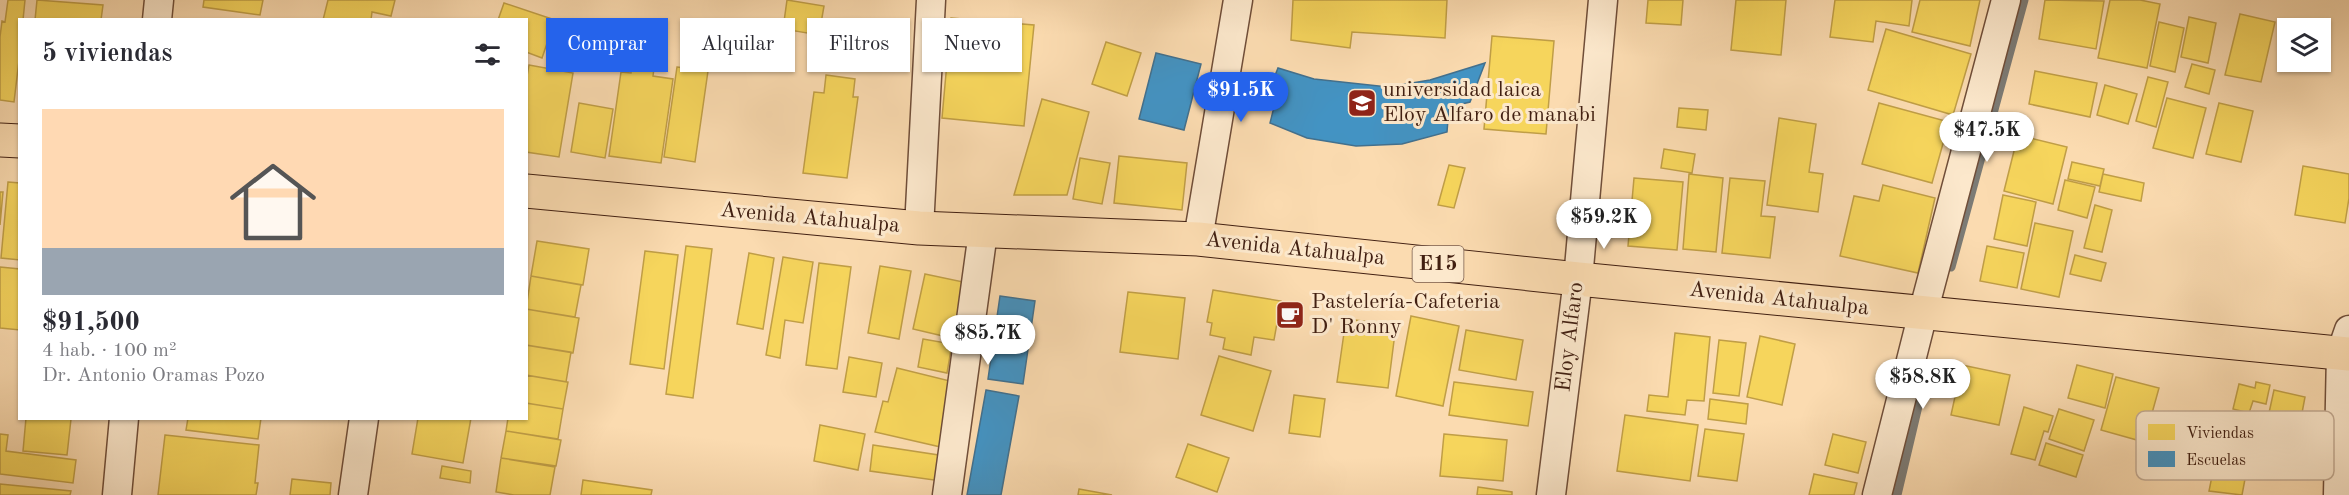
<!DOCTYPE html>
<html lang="es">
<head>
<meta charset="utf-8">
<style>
	:root { --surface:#fff; --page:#f7f7f7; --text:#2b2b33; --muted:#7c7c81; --line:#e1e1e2; --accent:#2563eb }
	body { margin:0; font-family:"Old Standard TT",serif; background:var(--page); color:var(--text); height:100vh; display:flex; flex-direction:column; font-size:22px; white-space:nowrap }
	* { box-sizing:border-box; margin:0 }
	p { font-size:20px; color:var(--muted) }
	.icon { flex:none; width:33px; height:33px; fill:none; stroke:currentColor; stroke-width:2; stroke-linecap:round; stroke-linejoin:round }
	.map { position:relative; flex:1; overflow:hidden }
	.sheet { position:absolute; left:18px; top:18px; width:510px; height:402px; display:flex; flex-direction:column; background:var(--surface); border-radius:0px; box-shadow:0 2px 4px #0004 }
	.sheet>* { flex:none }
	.hud { position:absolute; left:546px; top:18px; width:570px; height:54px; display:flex; gap:12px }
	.fabs { position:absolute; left:2277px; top:18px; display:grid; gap:12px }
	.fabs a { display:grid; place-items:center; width:54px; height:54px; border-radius:0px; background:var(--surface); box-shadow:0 2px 4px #0004; font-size:30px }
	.price { position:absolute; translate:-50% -51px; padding:0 14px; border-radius:21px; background:#fff; color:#222; font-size:20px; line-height:39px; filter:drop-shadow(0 2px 3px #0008) }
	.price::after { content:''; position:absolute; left:50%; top:36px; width:18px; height:14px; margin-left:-9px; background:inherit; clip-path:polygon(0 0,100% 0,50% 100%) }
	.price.selected { background:var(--accent); color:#fff }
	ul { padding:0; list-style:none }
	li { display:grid; align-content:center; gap:12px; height:318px; padding:0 24px }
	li+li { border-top:2px solid var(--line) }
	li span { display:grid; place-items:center; height:186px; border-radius:0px; color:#555 }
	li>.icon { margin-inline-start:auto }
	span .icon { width:108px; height:108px; fill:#fffc; stroke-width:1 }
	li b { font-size:26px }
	h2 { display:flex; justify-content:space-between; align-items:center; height:72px; padding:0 24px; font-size:26px }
	.chip { padding:0 21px; border-radius:0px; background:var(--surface); box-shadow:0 2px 4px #0004; font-size:21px; line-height:54px }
	.chip.selected { background:var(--accent); color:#fff }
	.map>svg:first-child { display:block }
	.homes { fill:#f6d55c; stroke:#c09e46; stroke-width:1.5 }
	.schools { fill:#4393c3; stroke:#42708e; stroke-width:1.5 }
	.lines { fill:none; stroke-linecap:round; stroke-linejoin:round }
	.stream { stroke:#7c7b75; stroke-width:9 }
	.minor-casing { stroke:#704e39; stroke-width:31 }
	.trunk-casing { stroke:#411f11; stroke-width:35 }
	.minor { stroke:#fce8cc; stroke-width:28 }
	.trunk { stroke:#fbdbb0; stroke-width:33 }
	.labels { text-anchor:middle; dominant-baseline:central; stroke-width:6; stroke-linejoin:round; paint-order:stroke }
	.shield { fill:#fce8cc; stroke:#795b49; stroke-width:1.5 }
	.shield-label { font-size:21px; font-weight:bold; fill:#411f11 }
	.poi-label { font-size:22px; fill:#411f11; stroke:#fce8cc; text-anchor:start }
	.street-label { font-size:22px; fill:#411f11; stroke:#fce8cc }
	.key { fill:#fce8cc; stroke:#c4ac94; stroke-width:1.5 }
	.key-label { font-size:16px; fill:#411f11 }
</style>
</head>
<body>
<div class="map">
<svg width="2349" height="495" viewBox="0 0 2349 495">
	<rect width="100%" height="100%" fill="#fbdbb0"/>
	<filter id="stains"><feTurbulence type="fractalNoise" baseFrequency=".00333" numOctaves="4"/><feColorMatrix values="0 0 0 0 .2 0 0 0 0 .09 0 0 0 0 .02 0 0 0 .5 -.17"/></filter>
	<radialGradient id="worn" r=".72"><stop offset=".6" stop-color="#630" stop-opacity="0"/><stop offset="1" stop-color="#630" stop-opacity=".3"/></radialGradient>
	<path class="homes" d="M8,0H25L23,20H20V52L14,102L0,100V37L2,21L5,22Z
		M37,0L103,5L101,20H35Z
		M204,0H263L260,15L203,7Z
		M328,0H395L391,16L372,12L371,20H323Z
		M787,0L824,6L819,35L783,29Z
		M1293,0H1447L1445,38L1352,32L1350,48L1291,40Z
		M1648,0H1683L1681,25L1646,23Z
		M1736,0H1786L1781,55L1731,50Z
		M1835,0H1912L1909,26L1876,21L1873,42L1830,37Z
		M1920,0H1980L1970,46L1912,32Z
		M2045,0L2104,1L2096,49L2039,39Z
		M2110,0H2140L2160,4L2147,68L2098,58Z
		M504,3L555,20L542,58L526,52V20H498Z
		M2240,14L2275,22L2261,82L2225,75Z
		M2189,17L2216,23L2208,63L2181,57Z
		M951,18L1034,25L1024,126L942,118Z
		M2159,22L2184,28L2175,72L2150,66Z
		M1886,29L1971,54L1953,115L1868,90Z
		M1492,36L1554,41L1546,134L1484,129Z
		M1106,42L1141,53L1127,96L1092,84Z
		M635,43L657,46L653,76L673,79L661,163L609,156L621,72L631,73Z
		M2192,64L2215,70L2209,94L2185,87Z
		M529,65L573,73L559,157L526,152V81Z
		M677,67L708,71L695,162L664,157Z
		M2035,71L2097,83L2090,117L2029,104Z
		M826,75L855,79L853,97H858L847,178L803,173L814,92L824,93Z
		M2148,77L2168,82L2156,127L2136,121Z
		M2105,85L2137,94L2128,124L2097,115Z
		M2167,98L2206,108L2193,158L2153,148Z
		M1042,99L1089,112L1067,195H1014Z
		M579,103L613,109L605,158L571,152Z
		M1879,103L1949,122L1932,183L1862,164Z
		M2219,103L2253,111L2241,162L2206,154Z
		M1679,108L1708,110L1706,130L1677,127Z
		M1779,118L1816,124L1809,172L1823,174L1818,212L1767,205Z
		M2018,135L2067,147L2053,204L2004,191Z
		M1664,149L1695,154L1692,173L1661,168Z
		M1119,156L1187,163L1182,210L1114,203Z
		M1080,158L1110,163L1102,204L1073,199Z
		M2072,162L2104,169L2100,186L2068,179Z
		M1449,165L1465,168L1454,208L1438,205Z
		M2303,166L2349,174V198L2345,223L2295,215Z
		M1689,174L1723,178L1716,252L1683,249Z
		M2103,174L2144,183L2141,201L2099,192Z
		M1634,178L1683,182L1677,250L1628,246Z
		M1730,178L1765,181L1761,216L1775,217L1770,258L1722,253Z
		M2065,180L2095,187L2087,218L2058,210Z
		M8,182L20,183V260L1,258Z
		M1883,185L1935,198L1918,273L1840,256L1854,196L1879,201Z
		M0,192H3L0,225Z
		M2003,195L2036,202L2027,246L1994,239Z
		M2095,205L2112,210L2102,252L2084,248Z
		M2035,223L2073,231L2059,297L2021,289Z
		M537,241L589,249L583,285L531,276Z
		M686,246L712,249L693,398L666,394Z
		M1987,246L2024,253L2017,288L1980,281Z
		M645,251L678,255L664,369L630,364Z
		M749,253L774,258L763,329L737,324Z
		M2075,255L2106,263L2101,281L2070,274Z
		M783,257L813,262L803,323L785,320L780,358L766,355Z
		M819,263L851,267L837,369L806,365Z
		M880,266L911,271L899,339L868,333Z
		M0,267L20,269V330L0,328Z
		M925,274L968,283L956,339L913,329Z
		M531,276L581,285L575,317L526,309Z
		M1213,290L1281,301L1274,340L1254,337L1251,355L1223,349L1225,338L1210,335L1212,323L1207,322Z
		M1128,292L1185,298L1178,359L1120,352Z
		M526,309L579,318L573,353L526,345Z
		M1411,316L1459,326L1443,406L1396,396Z
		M1346,319L1396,325L1388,388L1337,382Z
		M1466,330L1523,340L1516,380L1459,370Z
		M1675,333L1710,337L1704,401L1687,400L1685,415L1647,411L1649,395L1668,397Z
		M1760,336L1795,344L1782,405L1747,397Z
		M923,339L952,344L947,373L918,367Z
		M1719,340L1746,343L1739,396L1713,393Z
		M526,345L571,352L566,382L526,375Z
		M1219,356L1271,371L1253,431L1201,415Z
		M849,357L882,363L876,397L843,392Z
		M1962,365L2010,375L1999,425L1951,415Z
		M2077,365L2113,374L2105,408L2068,398Z
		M897,368L954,382L945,448L875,432L883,401L888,402Z
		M526,375L568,382L563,409L526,403Z
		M2116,377L2159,388L2144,442L2101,430Z
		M1454,382L1533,392L1528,426L1449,415Z
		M2256,382L2270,385L2266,404L2253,401L2249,413L2233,409L2239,384L2255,388Z
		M2274,390L2305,397L2299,429L2267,422Z
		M1294,395L1325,399L1320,437L1289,433Z
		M1710,399L1748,404L1746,424L1708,419Z
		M526,403L563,409L558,439L506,431L508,418H526Z
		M2024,407L2053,416L2048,432L2044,431L2035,460L2011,454Z
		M2059,409L2094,420L2084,451L2049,439Z
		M1625,415L1698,425L1690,481L1617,471Z
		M26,418L71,419L67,455L23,451Z
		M188,418H261L258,439L186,430Z
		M418,418H471L463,463L412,454Z
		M820,425L865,434L858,470L814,461Z
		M1705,429L1744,434L1737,481L1698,476Z
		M506,431L561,440L556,466L501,458Z
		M0,434L8,435L6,451L76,460L73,483L0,474Z
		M1444,434L1507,440L1503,481L1440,476Z
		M1833,434L1866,442L1858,473L1825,465Z
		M165,435L259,445L255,483H258L256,495H158Z
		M2046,443L2083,455L2076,477L2039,465Z
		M1188,444L1229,458L1217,492L1176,477Z
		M873,445L945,456L941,481L870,471Z
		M2216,456L2248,463L2242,495L2209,491Z
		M501,458L555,467L550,495H514L496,492Z
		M442,466L471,471L470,483L440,478Z
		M1814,474L1857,483L1854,495H1809Z
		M292,479L331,483L330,495H290Z
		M583,480L652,490L651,495H581Z
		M0,484L71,491L70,495H0Z
		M1478,487L1512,492V495H1477Z
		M1079,489L1112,495H1078Z"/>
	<path class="schools" d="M1156,53L1201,64L1184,130L1139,119Z
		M1485,63L1470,102L1449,107L1447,132L1402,144L1356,146L1307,138L1270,123L1275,103L1267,96L1278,68L1314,79L1388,87L1430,80Z
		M1000,296L1035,301L1023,384L988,379Z
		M986,390L1019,396L1001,495H967Z"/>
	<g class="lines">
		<path class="stream" d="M1951,267L2024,0
			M1897,495L1928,364"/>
		<g class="minor-casing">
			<path id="minor" d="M157,20L159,0
				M919,228L931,0
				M1198,239L1238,0
				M117,495L124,418
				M353,495L364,418
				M947,495L983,232
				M1551,495L1578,279L1603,0
				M1877,495L1923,313L2006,0
				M2338,495L2341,353L2349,330"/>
		</g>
		<g class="trunk-casing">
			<path id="trunk" d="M0,140L20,141
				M526,191L919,228L1198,239L1578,279L2349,354"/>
		</g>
		<use href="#minor" class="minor"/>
		<use href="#trunk" class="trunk"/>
	</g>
	<defs>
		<g id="school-square" transform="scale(1.5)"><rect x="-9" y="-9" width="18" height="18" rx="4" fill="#8f2418" stroke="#fce8cc"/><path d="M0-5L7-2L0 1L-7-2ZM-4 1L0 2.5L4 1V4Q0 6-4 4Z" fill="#fff"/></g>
		<g id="cafe-square" transform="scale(1.5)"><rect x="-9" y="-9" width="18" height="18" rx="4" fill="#8f2418" stroke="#fce8cc"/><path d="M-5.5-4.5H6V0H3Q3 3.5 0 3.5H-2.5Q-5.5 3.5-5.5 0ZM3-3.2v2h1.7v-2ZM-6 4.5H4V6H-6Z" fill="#fff"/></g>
	</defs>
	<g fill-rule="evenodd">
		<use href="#school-square" x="1362" y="103"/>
		<use href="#cafe-square" x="1290" y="315"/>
	</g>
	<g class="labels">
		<rect class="shield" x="1412.5" y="246" width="51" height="36" rx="4.5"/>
		<g class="shield-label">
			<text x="1438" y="264">E15</text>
		</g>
		<g class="poi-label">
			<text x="1383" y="90">universidad laica<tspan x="1383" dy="25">Eloy Alfaro de manabi</tspan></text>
			<text x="1311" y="302">Pastelería-Cafeteria<tspan x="1311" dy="25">D' Ronny</tspan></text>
		</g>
		<g class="street-label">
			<text transform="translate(810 218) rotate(5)">Avenida Atahualpa</text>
			<text transform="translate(1295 249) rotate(6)">Avenida Atahualpa</text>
			<text transform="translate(1779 299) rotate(6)">Avenida Atahualpa</text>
			<text transform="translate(1570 337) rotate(-83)">Eloy Alfaro</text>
		</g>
	</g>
	<rect x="2136" y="411" width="198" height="69" rx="9" class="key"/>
	<rect x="2148" y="424" width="27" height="16" fill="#f6d55c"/>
	<rect x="2148" y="451" width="27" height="16" fill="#4393c3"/>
	<g class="key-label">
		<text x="2186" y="438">Viviendas</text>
		<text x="2186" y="465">Escuelas</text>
	</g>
	<rect width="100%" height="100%" filter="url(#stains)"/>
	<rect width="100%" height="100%" fill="url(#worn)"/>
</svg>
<div class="fabs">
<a><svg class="icon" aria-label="layers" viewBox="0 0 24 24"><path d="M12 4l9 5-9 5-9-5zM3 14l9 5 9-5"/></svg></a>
</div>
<b class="price selected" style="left:1241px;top:123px">$91.5K</b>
<b class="price" style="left:1987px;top:163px">$47.5K</b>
<b class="price" style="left:1604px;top:250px">$59.2K</b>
<b class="price" style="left:988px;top:366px">$85.7K</b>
<b class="price" style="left:1923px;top:410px">$58.8K</b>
<div class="hud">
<a class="chip selected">Comprar</a>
<a class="chip">Alquilar</a>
<a class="chip">Filtros</a>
<a class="chip">Nuevo</a>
</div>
<section class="sheet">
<h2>5 viviendas<svg class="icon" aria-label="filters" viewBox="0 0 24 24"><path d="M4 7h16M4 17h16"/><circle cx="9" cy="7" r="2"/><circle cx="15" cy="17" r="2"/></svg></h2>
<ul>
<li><span style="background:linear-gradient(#ffd9b3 75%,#9aa5b1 0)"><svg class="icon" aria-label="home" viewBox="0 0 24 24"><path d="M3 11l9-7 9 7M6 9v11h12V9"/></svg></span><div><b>$91,500</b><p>4 hab. · 100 m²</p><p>Dr. Antonio Oramas Pozo</p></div></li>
</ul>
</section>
</div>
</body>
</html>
